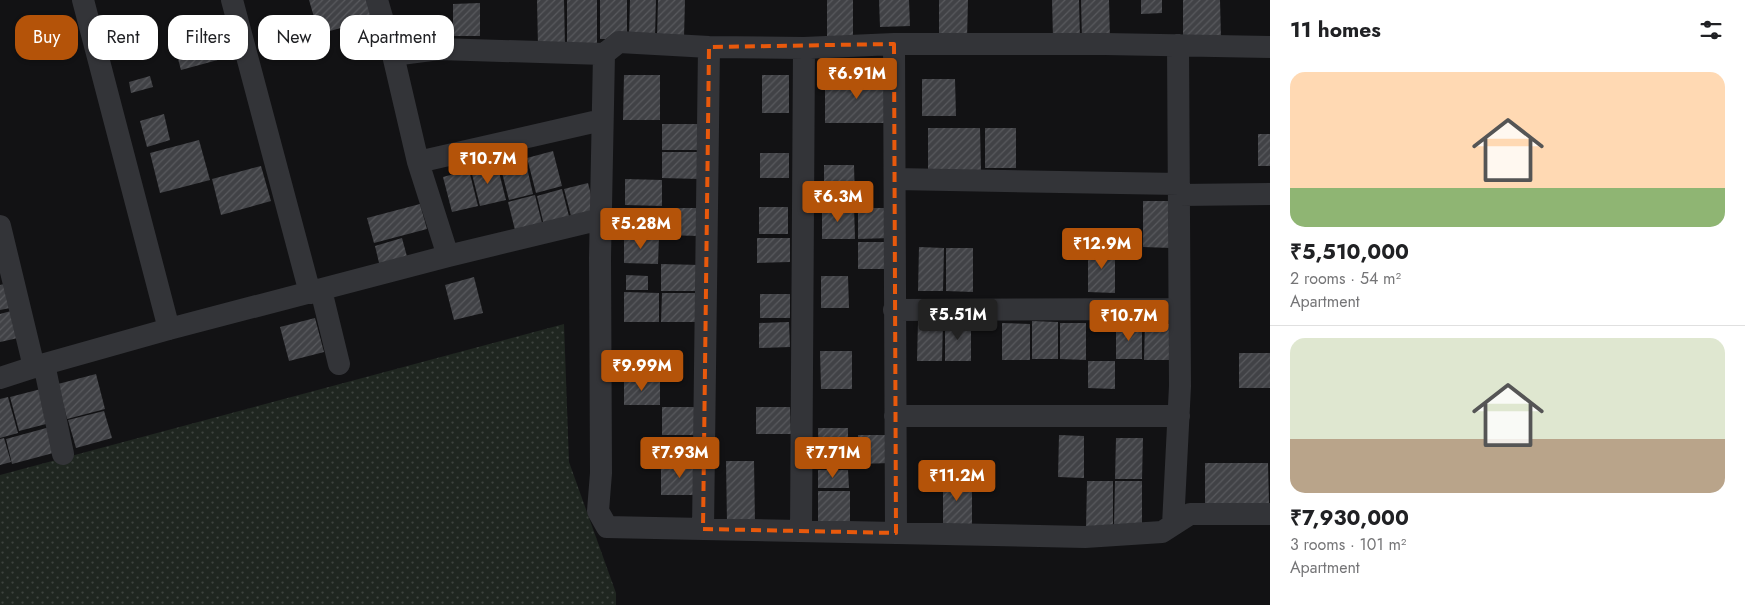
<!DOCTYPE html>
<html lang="en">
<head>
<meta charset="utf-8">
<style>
	:root { --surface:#fff; --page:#f2f2f2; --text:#202124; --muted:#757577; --line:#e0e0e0; --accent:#b45309 }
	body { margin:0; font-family:Jost,sans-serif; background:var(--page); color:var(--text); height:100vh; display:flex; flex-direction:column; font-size:19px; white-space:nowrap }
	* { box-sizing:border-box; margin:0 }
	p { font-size:16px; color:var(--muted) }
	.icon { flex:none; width:28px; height:28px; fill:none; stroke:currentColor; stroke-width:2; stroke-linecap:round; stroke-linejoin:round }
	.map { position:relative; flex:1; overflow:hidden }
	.side { display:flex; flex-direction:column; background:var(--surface); width:475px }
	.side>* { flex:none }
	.banner { position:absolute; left:15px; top:15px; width:475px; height:45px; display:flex; gap:10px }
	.price { position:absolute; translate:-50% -42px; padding:0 11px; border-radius:5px; background:var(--accent); color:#fff; font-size:16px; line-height:32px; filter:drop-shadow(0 1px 2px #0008) }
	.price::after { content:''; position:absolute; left:50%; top:30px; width:15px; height:11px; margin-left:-8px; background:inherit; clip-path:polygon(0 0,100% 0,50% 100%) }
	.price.selected { background:#222; color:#fff }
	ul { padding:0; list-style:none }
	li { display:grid; align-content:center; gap:10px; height:265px; padding:0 20px }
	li+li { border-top:1px solid var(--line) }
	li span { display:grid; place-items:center; height:155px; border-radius:15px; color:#555 }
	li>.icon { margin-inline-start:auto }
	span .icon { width:90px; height:90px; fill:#fffc; stroke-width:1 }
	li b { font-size:21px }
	h2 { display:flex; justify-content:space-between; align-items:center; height:60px; padding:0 20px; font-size:21px }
	.tag { padding:0 18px; border-radius:15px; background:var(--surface); box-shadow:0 1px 4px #0004; font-size:18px; line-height:45px }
	.tag.selected { background:var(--accent); color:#fff }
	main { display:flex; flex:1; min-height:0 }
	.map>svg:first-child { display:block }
	.green { fill:url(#green-dots) }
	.building { fill:url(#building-hatch) }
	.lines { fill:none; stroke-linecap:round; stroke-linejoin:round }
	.minor { stroke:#333438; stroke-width:22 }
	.marked { fill:none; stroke:#e8590c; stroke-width:4; stroke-dasharray:10 6; stroke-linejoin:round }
</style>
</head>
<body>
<main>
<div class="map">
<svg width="1270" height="605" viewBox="0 0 1270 605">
	<defs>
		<pattern id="green-dots" width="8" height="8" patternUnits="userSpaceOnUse" patternTransform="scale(1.25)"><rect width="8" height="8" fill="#1f2620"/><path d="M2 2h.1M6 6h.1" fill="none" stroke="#3d433e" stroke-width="1.8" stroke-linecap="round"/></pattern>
		<pattern id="building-hatch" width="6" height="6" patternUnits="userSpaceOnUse" patternTransform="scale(1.25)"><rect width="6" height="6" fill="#414246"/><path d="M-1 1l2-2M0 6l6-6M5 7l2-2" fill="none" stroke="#595a5e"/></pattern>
	</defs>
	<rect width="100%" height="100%" fill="#121214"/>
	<path class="green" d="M564,324L569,462L616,593V605H0V475Z"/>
	<path class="building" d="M309,0H368L373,19L319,34Z
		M537,0H564L565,47H538Z
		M567,0H597V47H567Z
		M600,0H627V39H600Z
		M630,0H656L655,37H629Z
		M658,0H685L684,37H657Z
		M827,0H853V41H827Z
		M879,0H909L910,26L880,27Z
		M939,0H968L967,39L939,38Z
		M1052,0H1079L1080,38H1053Z
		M1081,0H1109L1110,40H1082Z
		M1141,0H1162V13L1141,14Z
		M1183,0H1220L1221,39L1183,40Z
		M480,3V36H453V4Z
		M226,18L236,55L181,70L171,33Z
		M624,75H660V120H623Z
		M762,75H789V113H762Z
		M150,76L153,87L131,93L129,82Z
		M825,76H889V123H825Z
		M922,79H955L956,116H922Z
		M164,114L170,140L147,147L140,121Z
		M662,124H699V150H662Z
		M928,128H980L981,170H928Z
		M985,128H1016V168H985Z
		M1258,134H1270V166H1258Z
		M199,140L210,180L160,193L150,153Z
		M553,151L562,186L536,193L527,158Z
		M662,152H699V179L662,178Z
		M760,153H789V178H760Z
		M525,159L533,194L509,200L500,165Z
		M497,164L506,200L480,206L471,170Z
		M824,165H854L855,202H824Z
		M261,166L271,201L221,215L212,179Z
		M469,170L478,206L452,212L443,177Z
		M625,179L662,180V206L625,205Z
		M588,183L596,214L572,220L564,189Z
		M562,189L571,224L545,230L537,196Z
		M535,195L544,231L517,238L508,202Z
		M1143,201H1172L1171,248L1143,247Z
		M420,204L427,229L374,243L367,218Z
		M822,206H854L855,239H822Z
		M759,207H788V234H759Z
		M662,208H700V236L662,235Z
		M858,208H891V238L858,239Z
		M624,237H659L658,264L624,263Z
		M402,238L409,264L381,271L375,246Z
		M757,238H790V262L757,263Z
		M858,242H891L892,269H858Z
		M919,247L944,248L943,291H918Z
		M1088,247L1115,248V293L1088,292Z
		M946,248H973V292L946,291Z
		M661,264L700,265V291H661Z
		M626,275L648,276V290H626Z
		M821,276H848L849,308H821Z
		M474,277L483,313L454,320L445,285Z
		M4,284L10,308L0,310V285Z
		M624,292L659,293V322H624Z
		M662,293H700L699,322H661Z
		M760,294H790V318H760Z
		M11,311L18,338L0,342V314Z
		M315,318L324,352L289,361L280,327Z
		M918,321H943L942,361H917Z
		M945,321H971V361H945Z
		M1032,321L1058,322V359H1032Z
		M789,322L790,347L759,348V323Z
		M1002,323L1030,324V360H1002Z
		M1060,323H1086V360L1060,359Z
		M1145,324H1171V360H1144Z
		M1116,325H1142V359H1116Z
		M820,351H852V389H821Z
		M1239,353H1270V388H1239Z
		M1088,361H1115V389L1088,388Z
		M96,374L105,409L67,419L58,384Z
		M624,378H660V405H624Z
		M41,389L50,423L19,431L10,397Z
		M8,397L18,433L0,438V399Z
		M662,407H699V435H662Z
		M756,407H790L791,434H756Z
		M104,411L112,438L76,448L68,420Z
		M50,427L57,452L12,464L6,439Z
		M818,428H848V462L819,463Z
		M858,435H891V463L858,464Z
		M1059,435L1084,436V478L1058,477Z
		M4,438L11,462L0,465V439Z
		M1116,438H1143L1142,479H1115Z
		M726,461H754L755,523H727Z
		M661,463H699V495H661Z
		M1205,463H1268L1269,503H1205Z
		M818,470H848L849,488H818Z
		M943,478L972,479V526H943Z
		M1087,481H1113V528H1086Z
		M1115,481H1142V526H1114Z
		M818,491H850V526H818Z"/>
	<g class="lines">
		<path class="minor" d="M83,0L169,329
			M232,0L310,293
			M377,0L393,55L439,49L604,54
			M894,44L896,533
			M1270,47L1105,44H894L804,48L709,47L619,42L604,54L600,258L601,473L598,511L607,527L1085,537L1162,532L1190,514H1270
			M393,55L418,162L602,120
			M418,162L448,256
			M895,179L1179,184
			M1179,195L1270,194
			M0,226L34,367L169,329L448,256L601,219
			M321,290L339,364
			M894,310L1179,309
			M44,364L63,454
			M0,378L34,367
			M895,416H1179
			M1173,525L1180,386L1178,45
			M703,529L709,47
			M801,531L804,48"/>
	</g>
	<path class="marked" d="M894,44L896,533L703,529L709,47Z"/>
</svg>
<b class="price" style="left:857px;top:100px">₹6.91M</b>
<b class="price" style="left:488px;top:185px">₹10.7M</b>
<b class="price" style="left:838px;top:223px">₹6.3M</b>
<b class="price" style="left:641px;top:250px">₹5.28M</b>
<b class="price" style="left:1102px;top:270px">₹12.9M</b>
<b class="price selected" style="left:958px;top:341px">₹5.51M</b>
<b class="price" style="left:1129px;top:342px">₹10.7M</b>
<b class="price" style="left:642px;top:392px">₹9.99M</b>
<b class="price" style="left:680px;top:479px">₹7.93M</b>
<b class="price" style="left:833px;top:479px">₹7.71M</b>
<b class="price" style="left:957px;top:502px">₹11.2M</b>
<div class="banner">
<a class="tag selected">Buy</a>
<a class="tag">Rent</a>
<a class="tag">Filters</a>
<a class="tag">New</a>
<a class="tag">Apartment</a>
</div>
</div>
<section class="side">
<h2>11 homes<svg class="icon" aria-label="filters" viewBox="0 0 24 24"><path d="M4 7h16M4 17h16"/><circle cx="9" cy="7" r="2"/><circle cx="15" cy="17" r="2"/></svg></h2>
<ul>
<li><span style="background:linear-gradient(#ffd9b3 75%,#8fb573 0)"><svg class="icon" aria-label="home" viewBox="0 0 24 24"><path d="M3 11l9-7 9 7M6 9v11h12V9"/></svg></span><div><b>₹5,510,000</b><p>2 rooms · 54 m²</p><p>Apartment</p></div></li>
<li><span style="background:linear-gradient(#dfe7d0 65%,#b9a48a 0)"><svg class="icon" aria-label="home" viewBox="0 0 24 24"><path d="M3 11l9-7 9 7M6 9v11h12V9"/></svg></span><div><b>₹7,930,000</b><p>3 rooms · 101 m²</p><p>Apartment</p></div></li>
</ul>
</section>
</main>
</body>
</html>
